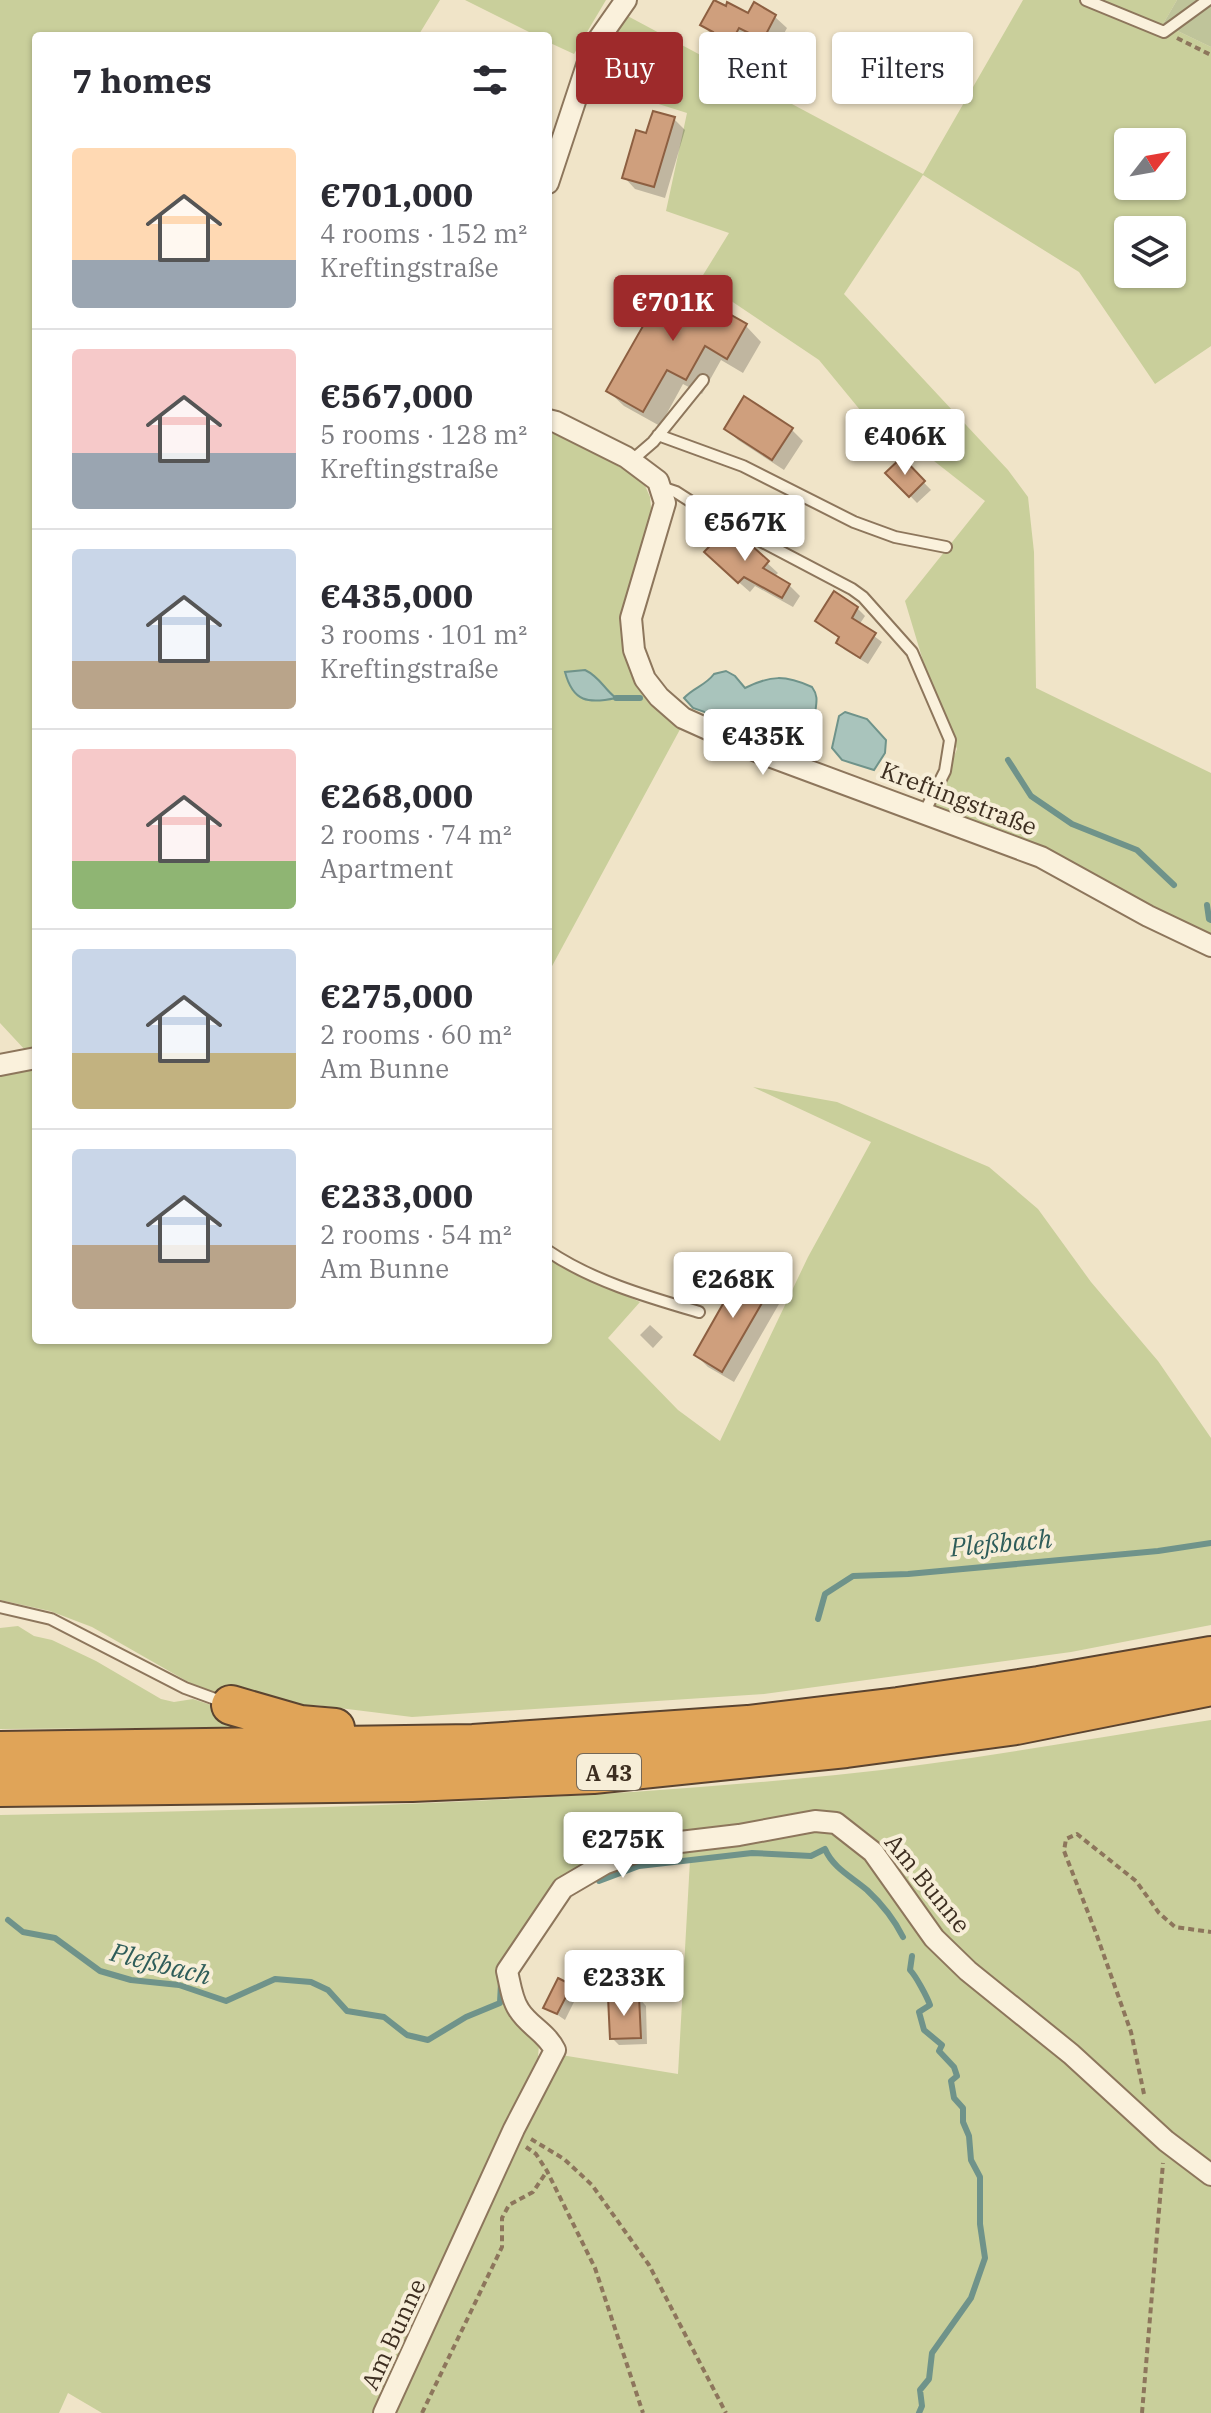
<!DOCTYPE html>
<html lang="en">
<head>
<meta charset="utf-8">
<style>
	:root { --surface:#fff; --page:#f7f7f7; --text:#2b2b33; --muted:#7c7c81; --line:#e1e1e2; --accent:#9e2a2b }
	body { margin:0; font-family:"IBM Plex Serif",serif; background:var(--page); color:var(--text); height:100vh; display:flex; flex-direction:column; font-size:30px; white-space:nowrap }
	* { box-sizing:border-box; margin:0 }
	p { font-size:26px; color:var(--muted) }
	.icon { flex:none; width:44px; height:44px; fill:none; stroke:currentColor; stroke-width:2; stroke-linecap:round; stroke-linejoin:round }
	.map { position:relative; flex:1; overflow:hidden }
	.sheet { position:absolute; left:32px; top:32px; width:520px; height:1312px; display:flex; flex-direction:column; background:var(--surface); border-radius:8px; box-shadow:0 2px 6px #0004 }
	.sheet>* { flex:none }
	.hud { position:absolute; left:576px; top:32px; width:514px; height:72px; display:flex; gap:16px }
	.needle { width:52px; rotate:59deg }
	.controls { position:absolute; left:1114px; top:128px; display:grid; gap:16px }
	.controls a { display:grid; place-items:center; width:72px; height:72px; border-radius:8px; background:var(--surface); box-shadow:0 2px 6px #0004; font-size:40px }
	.price { position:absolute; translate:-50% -68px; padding:0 18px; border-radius:8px; background:#fff; color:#222; font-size:26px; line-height:52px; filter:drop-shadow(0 2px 4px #0008) }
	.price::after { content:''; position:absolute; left:50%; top:48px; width:24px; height:18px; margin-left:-12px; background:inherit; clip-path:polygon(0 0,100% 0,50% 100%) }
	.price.active { background:var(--accent); color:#fff }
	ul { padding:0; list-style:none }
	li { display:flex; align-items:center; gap:24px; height:200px; padding:0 40px }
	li+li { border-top:2px solid var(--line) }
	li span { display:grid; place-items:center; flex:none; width:224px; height:160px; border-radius:8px; color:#555 }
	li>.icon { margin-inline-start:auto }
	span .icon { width:96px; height:96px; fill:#fffc; stroke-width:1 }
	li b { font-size:34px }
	h2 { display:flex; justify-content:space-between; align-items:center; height:96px; padding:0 40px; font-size:34px }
	.pill { padding:0 28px; border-radius:8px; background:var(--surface); box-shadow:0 2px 6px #0004; font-size:28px; line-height:72px }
	.pill.active { background:var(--accent); color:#fff }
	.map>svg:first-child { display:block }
	.green { fill:#c9cf9b; fill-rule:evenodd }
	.cemetery { fill:#bfc49a }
	.water { fill:#a9c4bc; stroke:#6f938a; stroke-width:2 }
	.shadow { fill:#0003 }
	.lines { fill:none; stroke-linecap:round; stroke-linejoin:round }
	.stream { stroke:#6f938a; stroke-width:6 }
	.building { fill:#cf9f7d; stroke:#8d5f41; stroke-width:2 }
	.lane-casing { stroke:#8d765c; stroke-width:14 }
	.street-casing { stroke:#8d765c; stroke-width:24 }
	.highway-casing { stroke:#5b4430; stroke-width:42 }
	.path { stroke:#8d765c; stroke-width:4; stroke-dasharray:6 4; stroke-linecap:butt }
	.lane { stroke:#faf1dc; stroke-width:10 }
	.street { stroke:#faf1dc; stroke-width:20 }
	.highway { stroke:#e0a458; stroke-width:38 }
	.labels { text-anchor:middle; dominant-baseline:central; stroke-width:8; stroke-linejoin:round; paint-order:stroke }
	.shield { fill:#f7eed8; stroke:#756857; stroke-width:2 }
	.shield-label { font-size:22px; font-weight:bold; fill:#3d2e20 }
	.street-label { font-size:24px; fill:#3d2e20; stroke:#f7eed8 }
	.water-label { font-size:26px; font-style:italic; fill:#2f5d5a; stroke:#f7eed8 }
</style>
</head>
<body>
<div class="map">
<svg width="1211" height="2413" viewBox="0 0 1211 2413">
	<rect width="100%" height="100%" fill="#f0e4c8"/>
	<path class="green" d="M0,0H440L418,36H36V1050L26,1051L0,1023Z
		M465,0H606L574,54L548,42V36H537Z
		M1023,0H1177L1163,24L1211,47V346L1155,384L1079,272L923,175L844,294L1008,470L1028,497L1034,552L1036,688L1211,773V939L933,807L957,749L930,684L905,601L985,501L906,439L893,450L819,360L700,280L729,233L666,211L687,113L589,82L599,48L622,13L923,174ZM1128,142H1172V186H1128ZM1128,230H1172V274H1128Z
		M561,432L643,481L650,497L652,518L629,648L684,722L551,968L548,966V435Z
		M36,1064V1340H548V1256L565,1268L640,1302L608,1338L678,1410L720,1441L808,1257L871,1142L753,1087L837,1102L989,1167L1038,1209L1091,1282L1158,1361L1211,1438V1625L1071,1652L764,1694L412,1717L315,1705L288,1712L241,1702L190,1683L92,1627L50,1611L0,1600V1073Z
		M18,1626L34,1636L52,1640L96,1661L161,1699L174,1702L193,1699L276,1727L0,1729V1628Z
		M1211,1720V2413H390L561,2055L678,2074L690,1860L650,1853L560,1883L504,1970L539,2045L538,2057L519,2095L446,2271L375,2413H102L68,2393L59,2413H0V1815C279,1810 558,1803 836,1775C962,1762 1086,1739 1211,1720Z"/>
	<path class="cemetery" d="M1177,0H1211V47L1163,24Z"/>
	<path class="water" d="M585,670C600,677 604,689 616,698C588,704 573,702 565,672Z
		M726,671L735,676L745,688C771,675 785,675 812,687C820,698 815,705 815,717C815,733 815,743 796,744L693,708L684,698C694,687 705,686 714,674Z
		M845,712L867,719L886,740L885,753L874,770L842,760L832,748L839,716Z"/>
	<path class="shadow" d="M726,8L748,16L775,17L787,28L775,50L751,38L740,58L724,49L703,25Z
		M674,119L685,130L665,198L635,189L624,177L648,136Z
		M678,290H697L712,305L746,326L761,342L743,373L721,360L702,394L683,384L660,426L624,406L608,391Z
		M726,429H791L803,441L784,470L738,440Z
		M902,460L931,490L917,503L888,473Z
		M750,547L778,573L774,577L789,585L800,596L793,607L755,586L750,592L717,563Z
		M857,608L865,616L859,625L882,642L868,664L845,650L838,643L841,638L818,621Z
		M772,1285L783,1297L734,1382L708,1367L696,1355Z
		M650,1325L663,1337L653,1348L640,1335Z
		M571,1986L578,1994L565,2020L546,2007Z
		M639,1998L646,2006L647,2044L619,2045L612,2038Z"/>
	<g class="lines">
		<path class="stream" d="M616,698H640
			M1008,760L1031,796L1072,824L1137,850L1174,885
			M1207,905L1209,919L1211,920
			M818,1619L825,1594L853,1576L908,1574L1158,1551L1211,1543
			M599,1881L639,1866L752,1853L811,1856L825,1849C833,1868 852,1877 867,1890C882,1904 894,1919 903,1937
			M8,1920L23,1932L55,1938L100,1971L131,1980L179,1985L226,2001L275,1979L311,1982L328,1990L347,2011L384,2017L407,2035L428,2040L466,2017L500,2003L501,1983
			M912,1956L910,1970C916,1976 927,1997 930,2005L919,2012L924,2030L942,2045L939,2051L954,2067L957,2076L951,2081L954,2098L963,2108V2122L969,2136L971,2160L980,2177V2224L985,2258L971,2298L932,2353L929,2379L920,2390L922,2406L919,2413"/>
	</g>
	<path class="building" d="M714,0L726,6L727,2L748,13L754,2L776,15L763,40L739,28L728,48L710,38L713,32L700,25Z
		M653,111L675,117L654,187L622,178L636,130L646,133Z
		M682,279L698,288L694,294L747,324L727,359L705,346L686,380L667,370L643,412L606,391L668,282L677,287Z
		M744,396L793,428L772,460L724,429Z
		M902,457L925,481L909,497L885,473Z
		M724,531L751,545L769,561L763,568L790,584L782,598L744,577L738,583L704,552Z
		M834,591L858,607L852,618L876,633L860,658L836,643L839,637L815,621Z
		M747,1269L773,1284L722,1372L694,1355L736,1281L739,1282Z
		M558,1978L572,1985L557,2014L543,2008Z
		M639,1996L641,2038L610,2039L608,1997Z"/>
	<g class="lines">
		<g class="lane-casing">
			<path id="lane" d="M1086,0L1164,32L1208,0
				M658,435L743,466L854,522L895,537L946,547
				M631,461L653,442L703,380
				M661,487L676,492L715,517L852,589L863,597L912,652L950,740L945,771L924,813
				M548,1251C592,1281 648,1297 699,1312
				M0,1607L51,1619L185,1688L226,1703"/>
		</g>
		<g class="street-casing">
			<path id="street" d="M548,183L593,47L626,0
				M548,420L556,422L626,457L658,481L665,503L631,618L634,650L645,679L659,697L683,718L761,753L1041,857L1148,916L1211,946
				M0,1065L36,1058
				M384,2413L514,2129L555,2050C546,2032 529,2026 519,2010C512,2000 510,1984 507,1971L563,1888L604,1864L639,1851L680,1842L739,1835L815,1821L836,1823L873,1852L934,1938L968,1971L1071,2054L1166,2141L1211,2175"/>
		</g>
		<g class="highway-casing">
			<path id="highway" d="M231,1705L300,1725L335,1728
				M0,1751L473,1744L748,1725L898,1707L1039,1686L1211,1656
				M0,1787L412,1782L593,1774L846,1748L1016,1725L1211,1686"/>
		</g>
		<path class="path" d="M1177,38L1211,55
			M1144,2094L1131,2032L1096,1933L1064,1851L1066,1839L1077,1834L1136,1881L1159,1913L1175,1927L1211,1932
			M531,2139L564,2159L592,2185L649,2265L726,2413
			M526,2147L536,2154L547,2171L595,2268L643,2413
			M422,2413L502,2247V2218L509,2205L533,2192L547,2171
			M1142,2413L1163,2163"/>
		<use href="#lane" class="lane"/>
		<use href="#street" class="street"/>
		<use href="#highway" class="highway"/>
	</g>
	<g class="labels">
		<rect class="shield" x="577" y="1754" width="64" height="36" rx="6"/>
		<g class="shield-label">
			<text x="609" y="1772">A 43</text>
		</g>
		<g class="street-label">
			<text transform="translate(959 798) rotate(21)">Kreftingstraße</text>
			<text transform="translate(928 1883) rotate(51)">Am Bunne</text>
			<text transform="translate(393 2334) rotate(-65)">Am Bunne</text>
		</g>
		<g class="water-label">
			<text transform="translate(1001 1542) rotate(-5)">Pleßbach</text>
			<text transform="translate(161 1963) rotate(14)">Pleßbach</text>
		</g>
	</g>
</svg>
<div class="controls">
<a><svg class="needle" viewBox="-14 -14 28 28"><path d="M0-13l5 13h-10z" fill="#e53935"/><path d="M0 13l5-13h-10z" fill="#7c7c81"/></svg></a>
<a><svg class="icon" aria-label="layers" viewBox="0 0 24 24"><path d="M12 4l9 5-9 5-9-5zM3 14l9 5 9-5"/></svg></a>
</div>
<b class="price active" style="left:673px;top:343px">€701K</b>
<b class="price" style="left:905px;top:477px">€406K</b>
<b class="price" style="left:745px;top:563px">€567K</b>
<b class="price" style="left:763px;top:777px">€435K</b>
<b class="price" style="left:733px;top:1320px">€268K</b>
<b class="price" style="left:623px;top:1880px">€275K</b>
<b class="price" style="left:624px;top:2018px">€233K</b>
<div class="hud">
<a class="pill active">Buy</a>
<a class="pill">Rent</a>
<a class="pill">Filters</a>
</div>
<section class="sheet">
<h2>7 homes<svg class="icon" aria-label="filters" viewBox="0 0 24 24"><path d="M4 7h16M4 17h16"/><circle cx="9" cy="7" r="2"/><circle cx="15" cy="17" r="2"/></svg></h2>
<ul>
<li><span style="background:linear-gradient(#ffd9b3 70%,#9aa5b1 0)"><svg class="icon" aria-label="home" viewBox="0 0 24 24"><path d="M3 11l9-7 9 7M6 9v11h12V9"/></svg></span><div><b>€701,000</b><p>4 rooms · 152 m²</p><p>Kreftingstraße</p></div></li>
<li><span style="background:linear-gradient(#f6c9c9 65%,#9aa5b1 0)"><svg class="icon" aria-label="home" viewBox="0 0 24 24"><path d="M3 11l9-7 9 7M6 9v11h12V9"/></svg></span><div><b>€567,000</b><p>5 rooms · 128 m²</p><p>Kreftingstraße</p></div></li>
<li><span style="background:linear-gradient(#c9d6e8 70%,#b9a48a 0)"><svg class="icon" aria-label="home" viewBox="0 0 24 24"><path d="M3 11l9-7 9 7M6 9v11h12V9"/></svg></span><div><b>€435,000</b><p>3 rooms · 101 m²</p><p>Kreftingstraße</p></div></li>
<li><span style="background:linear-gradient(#f6c9c9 70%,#8fb573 0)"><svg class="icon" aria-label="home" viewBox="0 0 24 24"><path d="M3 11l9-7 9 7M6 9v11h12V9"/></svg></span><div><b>€268,000</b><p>2 rooms · 74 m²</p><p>Apartment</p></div></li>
<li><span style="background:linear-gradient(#c9d6e8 65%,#c2b280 0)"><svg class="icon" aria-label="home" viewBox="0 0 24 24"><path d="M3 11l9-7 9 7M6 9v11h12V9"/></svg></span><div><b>€275,000</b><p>2 rooms · 60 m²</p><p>Am Bunne</p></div></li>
<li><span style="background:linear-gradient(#c9d6e8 60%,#b9a48a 0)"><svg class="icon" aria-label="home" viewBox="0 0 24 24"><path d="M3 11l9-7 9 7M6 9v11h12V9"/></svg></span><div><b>€233,000</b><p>2 rooms · 54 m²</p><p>Am Bunne</p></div></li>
</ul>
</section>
</div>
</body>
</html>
